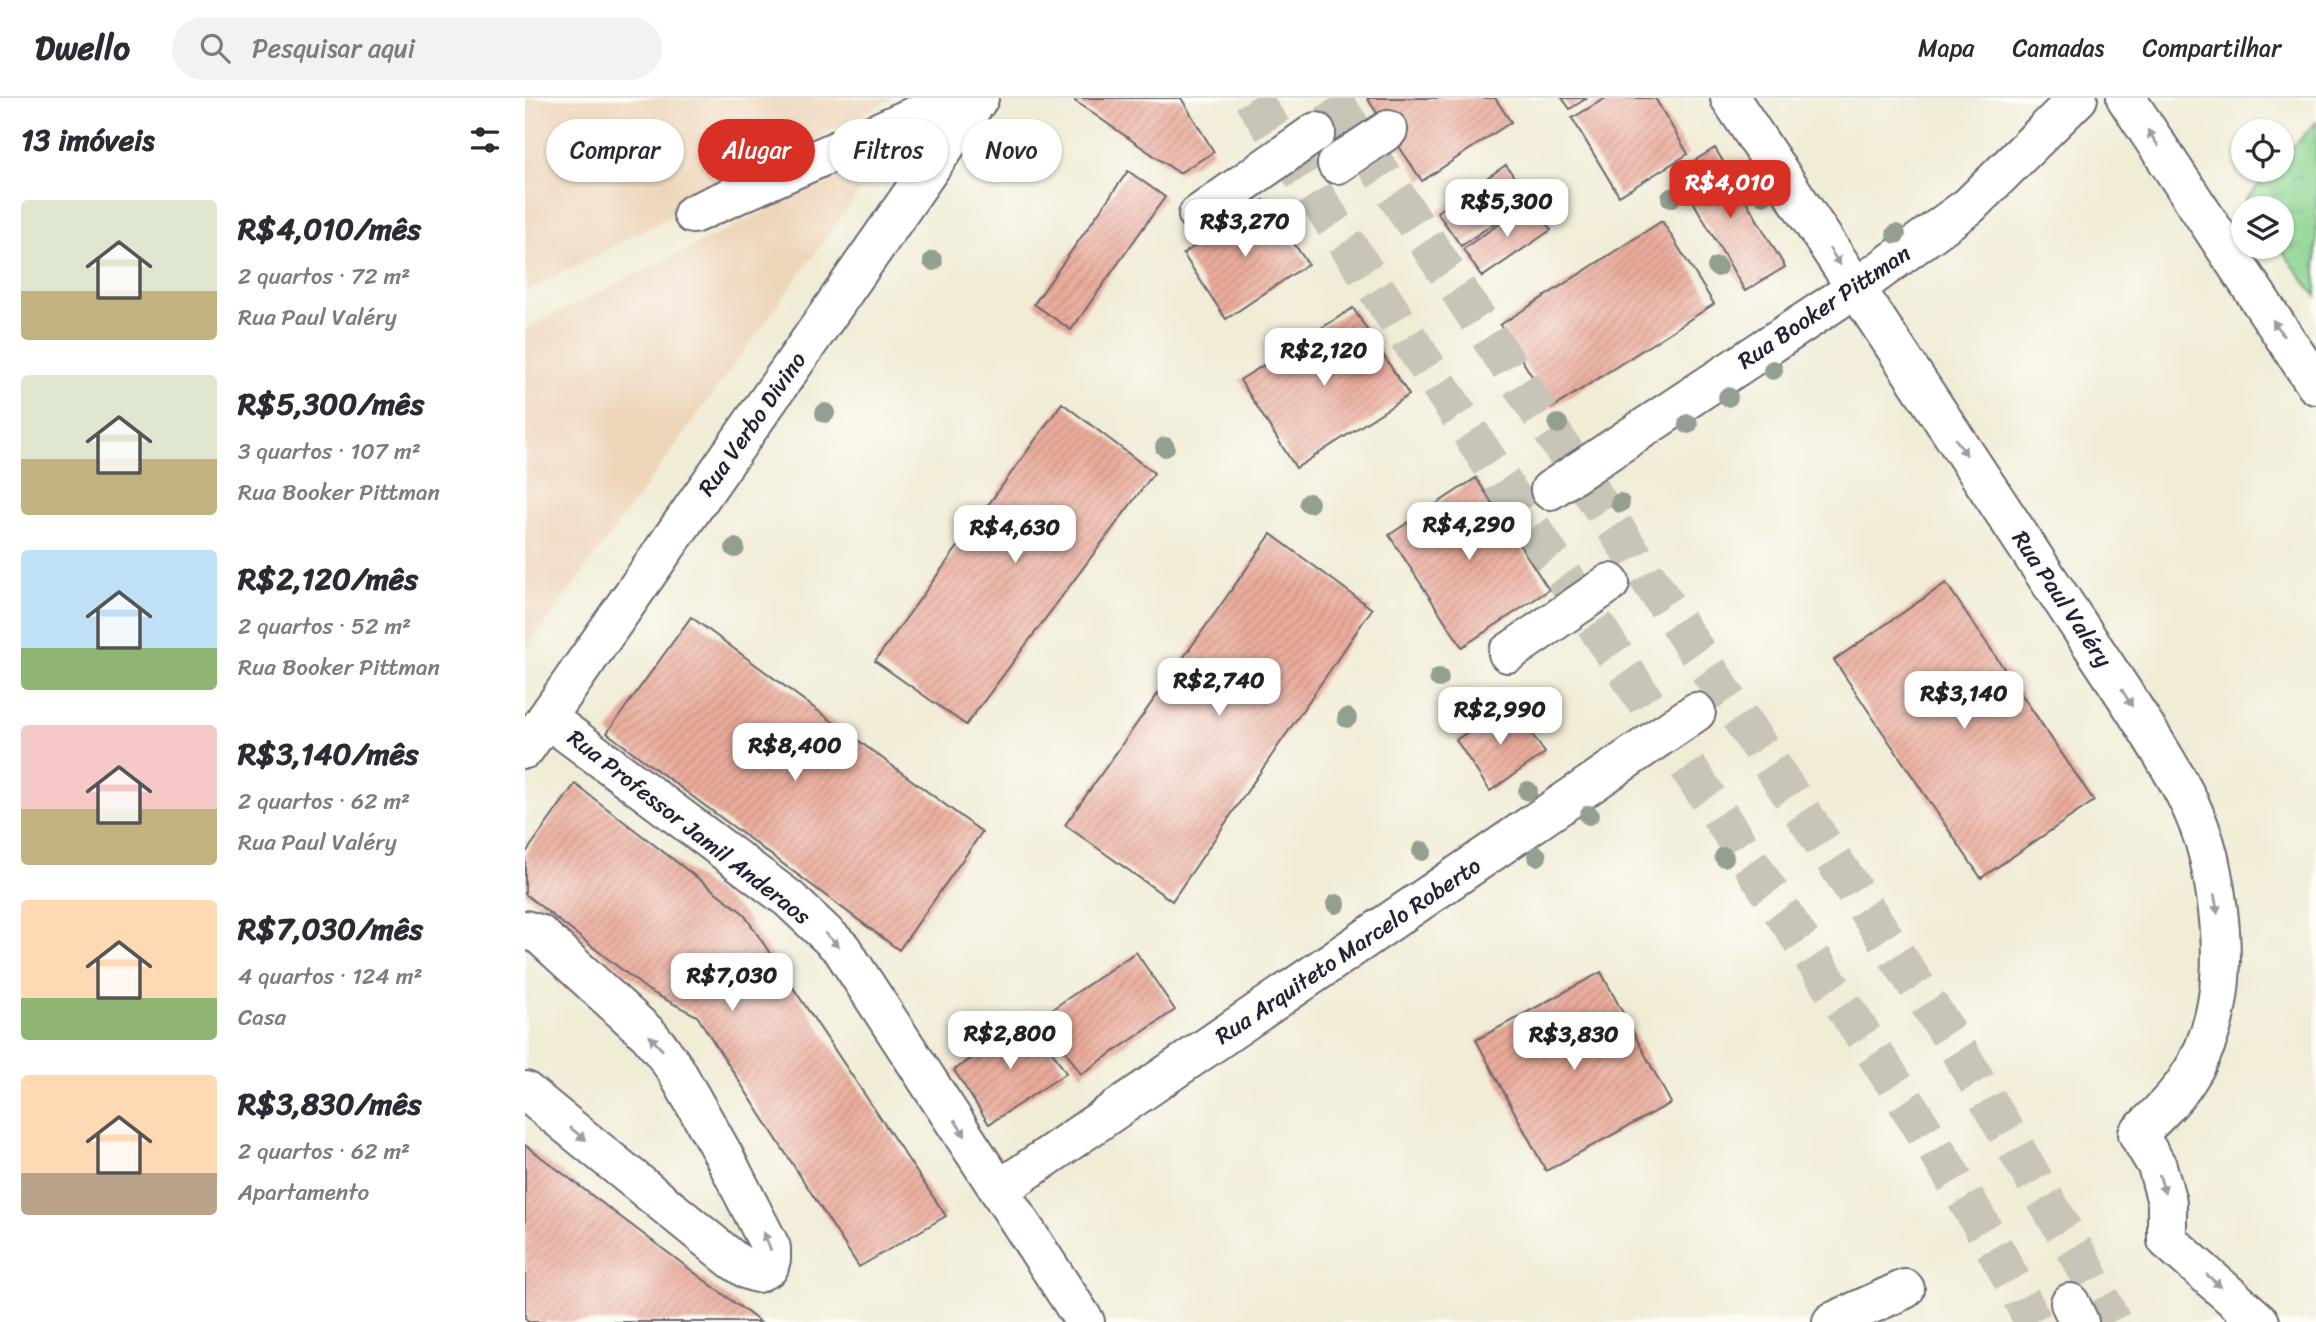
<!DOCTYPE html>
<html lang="pt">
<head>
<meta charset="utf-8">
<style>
	:root { --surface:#fff; --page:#f2f2f3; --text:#2b2b33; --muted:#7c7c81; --line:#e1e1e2; --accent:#d93025 }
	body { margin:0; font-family:Sriracha,sans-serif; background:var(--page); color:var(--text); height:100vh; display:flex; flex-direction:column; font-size:26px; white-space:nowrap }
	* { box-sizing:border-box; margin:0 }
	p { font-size:23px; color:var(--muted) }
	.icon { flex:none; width:38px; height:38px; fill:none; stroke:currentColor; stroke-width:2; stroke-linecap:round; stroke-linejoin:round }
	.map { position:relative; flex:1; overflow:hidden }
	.side { display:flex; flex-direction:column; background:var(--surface); width:525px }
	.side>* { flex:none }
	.banner { position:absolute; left:21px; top:21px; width:665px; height:63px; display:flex; gap:14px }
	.tools { position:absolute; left:1706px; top:21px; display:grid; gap:14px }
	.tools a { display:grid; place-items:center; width:63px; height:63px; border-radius:50%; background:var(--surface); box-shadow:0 2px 5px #0004; font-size:35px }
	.price { position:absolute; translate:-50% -60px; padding:0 16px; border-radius:14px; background:#fff; color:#222; font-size:23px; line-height:46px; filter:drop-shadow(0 2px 4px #0008) }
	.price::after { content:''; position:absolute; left:50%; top:42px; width:21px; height:16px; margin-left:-10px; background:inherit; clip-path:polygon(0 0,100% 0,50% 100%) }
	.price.current { background:var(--accent); color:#fff }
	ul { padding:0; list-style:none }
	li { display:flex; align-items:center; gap:21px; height:175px; padding:0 21px }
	li span { display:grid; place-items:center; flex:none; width:196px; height:140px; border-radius:7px; color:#555 }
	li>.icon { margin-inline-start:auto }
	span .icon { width:84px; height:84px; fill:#fffc; stroke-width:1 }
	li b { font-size:30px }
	h2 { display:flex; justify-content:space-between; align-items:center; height:84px; padding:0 21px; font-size:30px }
	.chip { padding:0 24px; border-radius:32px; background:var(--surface); box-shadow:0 2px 5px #0004; font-size:24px; line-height:63px }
	.chip.current { background:var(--accent); color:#fff }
	header { display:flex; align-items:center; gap:42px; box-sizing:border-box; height:98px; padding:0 35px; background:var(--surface); border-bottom:2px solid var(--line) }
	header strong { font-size:33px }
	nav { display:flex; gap:38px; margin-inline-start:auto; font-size:24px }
	.search { width:490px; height:63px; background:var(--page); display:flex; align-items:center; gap:18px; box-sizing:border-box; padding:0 24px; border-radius:38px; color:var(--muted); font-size:26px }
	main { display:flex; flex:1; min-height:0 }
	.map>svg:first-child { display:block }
	.built { fill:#eed6bb }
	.grass { fill:url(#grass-tufts); stroke:#567a65; stroke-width:2 }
	.building { fill:url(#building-hatch) }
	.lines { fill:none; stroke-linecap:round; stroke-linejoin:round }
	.major-tunnel { stroke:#c8c4b7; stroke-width:38; stroke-dasharray:38 19; stroke-linecap:butt }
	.minor-casing { stroke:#6a6971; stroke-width:42 }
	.minor { stroke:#fff; stroke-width:38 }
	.tree { fill:#939f91 }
	.oneway { fill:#9c9ca7 }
	.labels { text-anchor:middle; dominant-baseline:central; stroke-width:5; stroke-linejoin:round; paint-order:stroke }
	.street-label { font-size:23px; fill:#22223b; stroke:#fdfcf7 }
</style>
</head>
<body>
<header>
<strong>Dwello</strong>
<div class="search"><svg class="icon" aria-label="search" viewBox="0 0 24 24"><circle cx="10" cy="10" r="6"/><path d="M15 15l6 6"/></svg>Pesquisar aqui</div>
<nav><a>Mapa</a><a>Camadas</a><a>Compartilhar</a></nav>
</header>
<main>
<section class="side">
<h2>13 imóveis<svg class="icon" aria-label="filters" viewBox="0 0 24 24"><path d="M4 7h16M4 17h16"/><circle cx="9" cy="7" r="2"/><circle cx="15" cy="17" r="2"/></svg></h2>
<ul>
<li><span style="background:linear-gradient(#dfe7d0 65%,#c2b280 0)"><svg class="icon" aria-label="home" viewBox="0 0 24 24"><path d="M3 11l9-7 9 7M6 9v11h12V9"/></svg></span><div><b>R$4,010/mês</b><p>2 quartos · 72 m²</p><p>Rua Paul Valéry</p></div></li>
<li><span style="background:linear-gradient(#dfe7d0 60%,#c2b280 0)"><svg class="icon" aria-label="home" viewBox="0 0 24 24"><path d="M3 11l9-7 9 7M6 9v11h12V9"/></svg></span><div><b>R$5,300/mês</b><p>3 quartos · 107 m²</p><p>Rua Booker Pittman</p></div></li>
<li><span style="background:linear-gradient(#bfe0f5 70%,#8fb573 0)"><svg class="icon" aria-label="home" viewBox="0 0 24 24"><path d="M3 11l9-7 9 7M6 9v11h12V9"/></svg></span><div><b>R$2,120/mês</b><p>2 quartos · 52 m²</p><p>Rua Booker Pittman</p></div></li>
<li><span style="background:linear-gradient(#f6c9c9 60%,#c2b280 0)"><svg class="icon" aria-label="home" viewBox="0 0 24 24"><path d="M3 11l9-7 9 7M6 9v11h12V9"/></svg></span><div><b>R$3,140/mês</b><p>2 quartos · 62 m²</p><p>Rua Paul Valéry</p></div></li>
<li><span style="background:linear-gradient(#ffd9b3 70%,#8fb573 0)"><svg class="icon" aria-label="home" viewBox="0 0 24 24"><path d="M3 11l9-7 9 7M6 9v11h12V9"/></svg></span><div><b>R$7,030/mês</b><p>4 quartos · 124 m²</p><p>Casa</p></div></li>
<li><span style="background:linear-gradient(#ffd9b3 70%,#b9a48a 0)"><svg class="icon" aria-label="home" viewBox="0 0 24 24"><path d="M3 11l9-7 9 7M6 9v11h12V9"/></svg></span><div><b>R$3,830/mês</b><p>2 quartos · 62 m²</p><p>Apartamento</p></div></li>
</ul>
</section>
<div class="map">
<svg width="1791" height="1224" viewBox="0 0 1791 1224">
	<defs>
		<pattern id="grass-tufts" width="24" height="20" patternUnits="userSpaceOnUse" patternTransform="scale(1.75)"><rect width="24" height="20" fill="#8ad38f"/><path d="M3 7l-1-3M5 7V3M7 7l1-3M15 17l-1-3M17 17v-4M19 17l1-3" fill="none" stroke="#77b57c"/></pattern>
		<pattern id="building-hatch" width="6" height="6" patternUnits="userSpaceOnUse" patternTransform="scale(1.75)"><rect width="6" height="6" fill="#eaab9b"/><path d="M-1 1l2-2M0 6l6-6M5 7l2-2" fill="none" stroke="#c89386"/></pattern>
	</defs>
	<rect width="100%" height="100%" fill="#fdfcf7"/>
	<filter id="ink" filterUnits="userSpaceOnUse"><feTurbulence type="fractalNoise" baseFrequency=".0143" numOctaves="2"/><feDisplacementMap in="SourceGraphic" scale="14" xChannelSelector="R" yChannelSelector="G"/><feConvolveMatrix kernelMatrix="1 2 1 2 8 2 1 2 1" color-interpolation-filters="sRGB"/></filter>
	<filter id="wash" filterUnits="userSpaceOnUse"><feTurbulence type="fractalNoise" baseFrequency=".00686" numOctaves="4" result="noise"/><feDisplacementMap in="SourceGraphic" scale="28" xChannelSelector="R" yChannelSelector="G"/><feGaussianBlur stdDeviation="1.57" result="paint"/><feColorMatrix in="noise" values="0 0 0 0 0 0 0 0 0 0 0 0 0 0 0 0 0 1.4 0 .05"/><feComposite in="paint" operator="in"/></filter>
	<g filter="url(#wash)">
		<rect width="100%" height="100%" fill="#f1ecd6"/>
		<path class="built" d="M0,0H369L0,195Z
			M366,51L0,554V231Z"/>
		<path class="grass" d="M1791,24V198L1754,149H1757V110H1725L1719,103L1748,72H1757V61Z"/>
		<g id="blocks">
			<path class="building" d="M551,0H656L689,54L654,75L550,3Z
				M842,0H970L986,24L897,83Z
				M1037,0H1062L1045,11Z
				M1081,0H1130L1163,56L1094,98L1047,20Z
				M1190,50L1260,169L1220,193L1151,74Z
				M981,67L1004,101L936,148L912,114Z
				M603,73L640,99L546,232L509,206Z
				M739,102L783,166L701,221L658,156Z
				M1007,103L1026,132L957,179L938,151Z
				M1137,123L1189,206L1027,310L975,227Z
				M828,210L884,297L771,370L715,282Z
				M537,305L629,375L441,627L350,563Z
				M951,380L1024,492L937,549L864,437Z
				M746,436L847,511L647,803L540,727Z
				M1421,485L1569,703L1456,780L1309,562Z
				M166,519L457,734L374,852L82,635Z
				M986,605L1020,655L965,693L931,642Z
				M50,686L218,815L421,1118L334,1169L172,918L124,893L0,796V756Z
				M611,854L650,912L556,976L517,918Z
				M1076,874L1146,1005L1021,1073L951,942Z
				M506,921L541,975L464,1026L429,972Z
				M0,1047L235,1224H4L0,1221Z"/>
		</g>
	</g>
	<g filter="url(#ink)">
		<use href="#blocks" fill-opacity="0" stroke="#6a6971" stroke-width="2"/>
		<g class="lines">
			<path class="major-tunnel" d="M727,0L1369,985C1418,1063 1468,1141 1508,1224
				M807,0L1430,946L1561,1171L1587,1224"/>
			<g class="minor-casing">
				<path id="minor" d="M1205,0C1312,161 1418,322 1525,484C1556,531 1588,578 1618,625C1645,669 1672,709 1684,760C1700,833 1706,917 1662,982C1649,1002 1630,1019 1613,1036L1632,1068L1642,1104V1142L1735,1224
					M1601,0L1791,287
					M812,66L863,32
					M168,116L430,0
					M673,117L791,34
					M1025,392L1331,190L1444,108L1553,0
					M983,555L1085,485
					M22,620L264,801L317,851L560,1224
					M0,651L454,0
					M0,832L14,836L123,936L138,954L150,971L198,1056L246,1150V1161L244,1169L232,1175L223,1172L208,1162L0,993
					M475,1091L1171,614
					M1545,1205L1554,1224
					M1307,1224L1380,1191"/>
			</g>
			<use href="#minor" class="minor"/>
		</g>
		<g class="tree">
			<circle cx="1238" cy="97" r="10"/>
			<circle cx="1146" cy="100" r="10"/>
			<circle cx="1371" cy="136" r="10"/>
			<circle cx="408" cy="163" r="10"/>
			<circle cx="1192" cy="169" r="10"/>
			<circle cx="1248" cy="272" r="10"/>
			<circle cx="1203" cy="299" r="10"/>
			<circle cx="300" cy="315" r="10"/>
			<circle cx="1033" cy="326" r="10"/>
			<circle cx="1163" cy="326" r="10"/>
			<circle cx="640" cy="349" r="10"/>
			<circle cx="784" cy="405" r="10"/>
			<circle cx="1095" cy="405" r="10"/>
			<circle cx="210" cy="450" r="10"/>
			<circle cx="914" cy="580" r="10"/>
			<circle cx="822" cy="620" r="10"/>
			<circle cx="1003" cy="693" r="10"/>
			<circle cx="1064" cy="717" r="10"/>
			<circle cx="897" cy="753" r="10"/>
			<circle cx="1012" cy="758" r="10"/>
			<circle cx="1199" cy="759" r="10"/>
			<circle cx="811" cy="806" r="10"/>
		</g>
		<defs><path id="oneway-solid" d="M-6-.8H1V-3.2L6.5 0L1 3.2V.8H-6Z" transform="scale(1.75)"/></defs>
		<g class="oneway">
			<use href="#oneway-solid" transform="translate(1628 40) rotate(-124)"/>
			<use href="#oneway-solid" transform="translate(1310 159) rotate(56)"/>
			<use href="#oneway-solid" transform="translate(1753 230) rotate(-124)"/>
			<use href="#oneway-solid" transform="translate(1436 349) rotate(56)"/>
			<use href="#oneway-solid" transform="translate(1602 600) rotate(58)"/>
			<use href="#oneway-solid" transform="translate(1691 806) rotate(80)"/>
			<use href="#oneway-solid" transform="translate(307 842) rotate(44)"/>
			<use href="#oneway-solid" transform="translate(131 945) rotate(-132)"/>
			<use href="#oneway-solid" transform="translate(435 1030) rotate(57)"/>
			<use href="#oneway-solid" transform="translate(53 1036) rotate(39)"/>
			<use href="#oneway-solid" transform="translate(1637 1086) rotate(74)"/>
			<use href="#oneway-solid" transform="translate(242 1143) rotate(-113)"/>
			<use href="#oneway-solid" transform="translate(1689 1183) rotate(41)"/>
		</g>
	</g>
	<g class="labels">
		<g class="street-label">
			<text transform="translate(1299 209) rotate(-34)">Rua Booker Pittman</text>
			<text transform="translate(227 326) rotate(-55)">Rua Verbo Divino</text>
			<text transform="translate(1537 501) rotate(56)">Rua Paul Valéry</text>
			<text transform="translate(164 729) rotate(38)">Rua Professor Jamil Anderaos</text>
			<text transform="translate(823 853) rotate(-34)">Rua Arquiteto Marcelo Roberto</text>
		</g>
	</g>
</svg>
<div class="tools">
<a><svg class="icon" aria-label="locate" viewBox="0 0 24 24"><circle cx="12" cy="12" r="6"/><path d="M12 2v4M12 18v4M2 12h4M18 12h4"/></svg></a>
<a><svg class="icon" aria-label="layers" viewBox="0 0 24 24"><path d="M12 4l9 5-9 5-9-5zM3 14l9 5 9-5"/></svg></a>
</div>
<b class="price current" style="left:1205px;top:122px">R$4,010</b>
<b class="price" style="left:982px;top:141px">R$5,300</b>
<b class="price" style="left:720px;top:161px">R$3,270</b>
<b class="price" style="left:799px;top:290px">R$2,120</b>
<b class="price" style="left:944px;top:464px">R$4,290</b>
<b class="price" style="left:490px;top:467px">R$4,630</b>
<b class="price" style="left:694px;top:620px">R$2,740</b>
<b class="price" style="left:1439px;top:633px">R$3,140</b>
<b class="price" style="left:975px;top:649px">R$2,990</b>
<b class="price" style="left:270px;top:685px">R$8,400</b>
<b class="price" style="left:207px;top:915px">R$7,030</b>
<b class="price" style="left:485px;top:973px">R$2,800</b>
<b class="price" style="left:1049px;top:974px">R$3,830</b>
<div class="banner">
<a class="chip">Comprar</a>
<a class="chip current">Alugar</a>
<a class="chip">Filtros</a>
<a class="chip">Novo</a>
</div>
</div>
</main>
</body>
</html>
